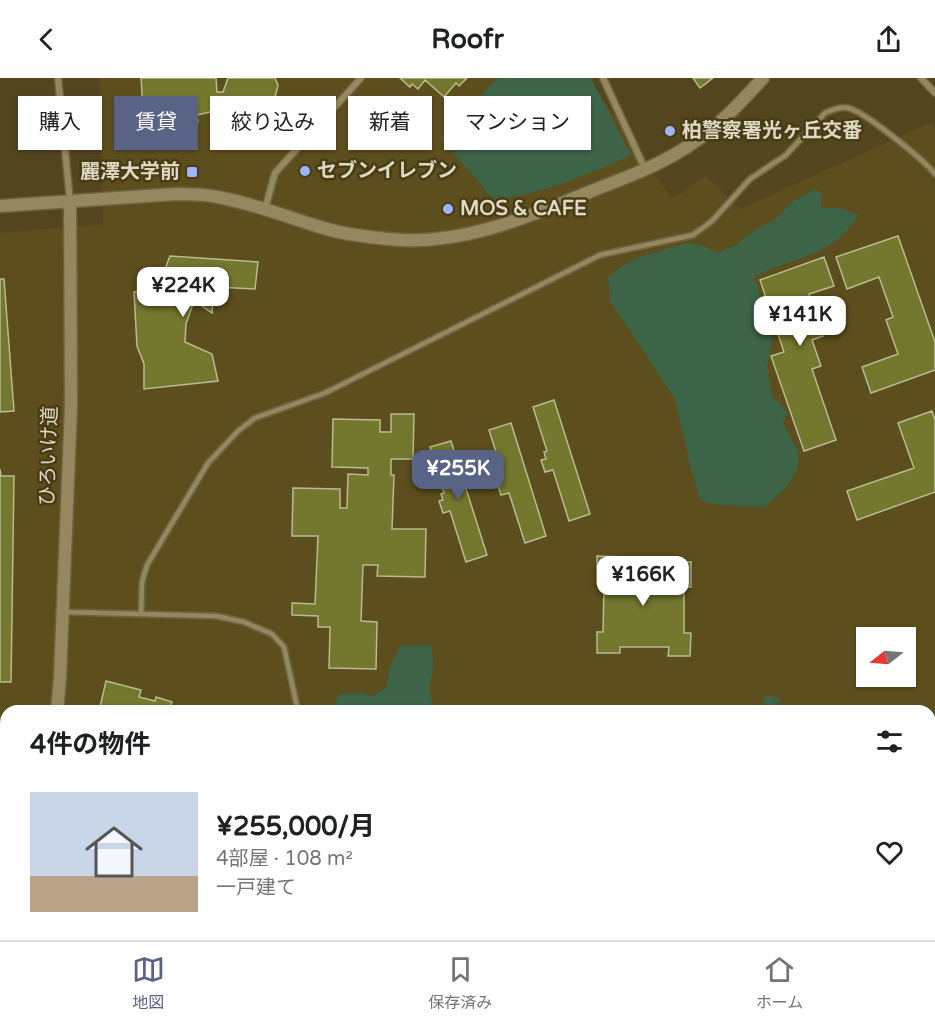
<!DOCTYPE html>
<html lang="ja">
<head>
<meta charset="utf-8">
<style>
	:root { --surface:#fff; --page:#f2f2f2; --text:#202124; --muted:#757577; --line:#e0e0e0; --accent:#596386 }
	body { margin:0; font-family:"Varela Round","Noto Sans JP",sans-serif; background:var(--page); color:var(--text); height:100vh; display:flex; flex-direction:column; font-size:22px; white-space:nowrap }
	* { box-sizing:border-box; margin:0 }
	p { font-size:20px; color:var(--muted) }
	.icon { flex:none; width:33px; height:33px; fill:none; stroke:currentColor; stroke-width:2; stroke-linecap:round; stroke-linejoin:round }
	.map { position:relative; flex:1; overflow:hidden }
	.details { position:absolute; left:0px; top:627px; width:936px; height:236px; display:flex; flex-direction:column; background:var(--surface); border-radius:18px 18px 0 0; box-shadow:0 2px 4px #0004 }
	.details>* { flex:none }
	.guide { position:absolute; left:18px; top:18px; width:600px; height:54px; display:flex; gap:12px }
	.needle { width:39px; rotate:253deg }
	.fabs { position:absolute; left:856px; top:549px; display:grid; gap:12px }
	.fabs a { display:grid; place-items:center; width:60px; height:60px; border-radius:0px; background:var(--surface); box-shadow:0 2px 4px #0004; font-size:30px }
	.price { position:absolute; translate:-50% -51px; padding:0 14px; border-radius:12px; background:#fff; color:#222; font-size:20px; line-height:39px; filter:drop-shadow(0 2px 3px #0008) }
	.price::after { content:''; position:absolute; left:50%; top:36px; width:18px; height:14px; margin-left:-9px; background:inherit; clip-path:polygon(0 0,100% 0,50% 100%) }
	.price.current { background:var(--accent); color:#fff }
	ul { padding:0; list-style:none }
	li { display:flex; align-items:center; gap:18px; height:150px; padding:0 30px }
	li span { display:grid; place-items:center; flex:none; width:168px; height:120px; border-radius:0px; color:#555 }
	li>.icon { margin-inline-start:auto }
	span .icon { width:72px; height:72px; fill:#fffc; stroke-width:1 }
	li b { font-size:26px }
	h2 { display:flex; justify-content:space-between; align-items:center; height:72px; padding:0 30px; font-size:26px }
	.chip { padding:0 21px; border-radius:0px; background:var(--surface); box-shadow:0 2px 4px #0004; font-size:21px; line-height:54px }
	.chip.current { background:var(--accent); color:#fff }
	header { display:flex; justify-content:space-between; align-items:center; height:78px; padding:0 30px; background:var(--surface); font-size:27px; font-weight:700 }
	.dock { display:flex; justify-content:space-around; align-items:center; height:84px; border-top:2px solid var(--line); background:var(--surface); font-size:16px; color:var(--muted) }
	.dock a { display:grid; justify-items:center; gap:3px }
	.dock .current { color:var(--accent) }
	.map>svg:first-child { display:block }
	.built { fill:#5d4e1d; fill-rule:evenodd }
	.green { fill:#3d6447 }
	.building { fill:#74782e; stroke:#b8bc90; stroke-width:1.5 }
	.lines { fill:none; stroke-linecap:round; stroke-linejoin:round }
	.lane-casing { stroke:#6d6340; stroke-width:8 }
	.street-casing { stroke:#6d6340; stroke-width:9 }
	.secondary-casing { stroke:#6d6340; stroke-width:15 }
	.lane { stroke:#95875e; stroke-width:4.5 }
	.street { stroke:#95875e; stroke-width:6 }
	.secondary { stroke:#95875e; stroke-width:12 }
	.poi-dot { fill:#9fb3fd; stroke:#483c14; stroke-width:2 }
	.labels { text-anchor:middle; dominant-baseline:central; stroke-width:5; stroke-linejoin:round; paint-order:stroke }
	.poi-label { font-size:20px; font-weight:bold; fill:#dfd8c3; stroke:#483c14; text-anchor:start }
	.street-label { font-size:20px; fill:#dfd8c3; stroke:#483c14 }
</style>
</head>
<body>
<header><svg class="icon" aria-label="back" viewBox="0 0 24 24"><path d="M15 5l-7 7 7 7"/></svg>Roofr<svg class="icon" aria-label="share" viewBox="0 0 24 24"><path d="M12 15V3M7 8l5-5 5 5M5 13v7h14v-7"/></svg></header>
<div class="map">
<svg width="935" height="862" viewBox="0 0 935 862">
	<rect width="100%" height="100%" fill="#53461f"/>
	<path class="built" d="M100,0H588L672,121L706,98L740,131L933,44L935,54V862H0V155L103,146ZM867,560H906V598H867ZM6,633H930V856H6Z"/>
	<path class="green" d="M498,0H591L631,77C588,97 542,115 495,123L440,60Z
		M815,111L822,117L821,130H840L858,137C831,182 794,177 754,199L770,247L772,261L767,289L772,318L788,335L783,344C787,355 790,357 794,365C809,393 782,413 764,430C742,426 719,430 700,422L689,383L675,321L610,223L608,200L623,187L640,179L686,165L701,167L718,175L737,166L753,153L775,142L792,124Z
		M431,567L434,587L429,610L434,633H334L338,616L360,615L373,618L387,609L389,591L400,568Z
		M765,617L780,620L779,633H762Z
		M46,856H363L367,862H45Z"/>
	<path class="building" d="M141,0H216L217,14H223L228,0H275L278,7L271,36L257,44L239,39L224,53L210,34L197,37L198,44L144,47Z
		M400,0H467L459,8L456,5L444,19L425,2L418,11L412,6L410,9Z
		M693,0H713L700,10Z
		M898,158L935,264V292L871,315L862,289L898,276L886,242L893,239L879,199L847,211L836,179Z
		M170,178L258,184L255,211L214,209L212,235L194,223L186,246L185,264L212,276L218,303L144,311V286L137,268L134,214L158,209Z
		M824,179L834,208L809,216L823,258L812,262L821,288L812,291L836,362L804,373L771,278L784,274L760,202Z
		M0,201H4L14,333L0,334Z
		M554,322L590,436L569,443L553,392L545,394L541,382L546,381L544,374L547,373L533,329Z
		M932,333L935,342V414L857,442L847,413L914,390L898,345Z
		M391,336H414L413,381H391V397H394L392,451H426L425,499L377,498L378,487H363L361,543L377,544L376,591L329,590L330,549H318V538L292,537V525L315,526L318,458H292L293,410L340,411V430H347L348,396L368,397V390L332,389L333,341L380,342V354H391Z
		M511,345L546,458L525,465L509,415L501,417L497,405L502,403L500,397L503,396L489,352Z
		M451,363L487,477L466,484L450,433L443,435L439,423L443,422L441,416L444,415L430,369Z
		M0,391L1,398H14L11,604H0Z
		M597,478L625,479V491L671,492V484H691V509H684V555H691L690,578H668L669,569H620V575H597V554H603L604,506H597Z
		M106,603L141,612L139,619L155,623L156,619L172,624L170,630L181,633H104L105,630L100,629Z
		M930,776H935V862H862L863,856H930Z"/>
	<g class="lines">
		<g class="lane-casing">
			<path id="lane" d="M63,534L216,538L244,544L272,556L284,569L298,633
				M141,536L142,504L147,487L208,385L238,353L255,340L325,315L600,177L693,157L712,143L750,101L786,77L825,35C832,32 841,28 848,30C864,33 924,82 935,96
				M731,633L732,632
				M930,739L935,736
				M379,856L390,862
				M622,856L631,862
				M692,862V856
				M750,862L756,856"/>
		</g>
		<g class="street-casing">
			<path id="street" d="M58,0L70,123
				M603,0L645,91
				M921,0L935,15
				M265,131L275,95L361,0"/>
		</g>
		<g class="secondary-casing">
			<path id="secondary" d="M0,128L176,116C190,116 204,116 217,119C252,125 284,138 317,148C340,156 366,159 389,161C461,169 533,137 599,110C633,97 667,84 697,62C722,45 742,23 763,0
				M57,633L60,600L71,328L70,124
				M24,862L25,856"/>
		</g>
		<use href="#lane" class="lane"/>
		<use href="#street" class="street"/>
		<use href="#secondary" class="secondary"/>
	</g>
	<g class="poi-dot">
		<circle cx="670" cy="53" r="6"/>
		<circle cx="305" cy="93" r="6"/>
		<rect x="186" y="88" width="12" height="12" rx="3"/>
		<circle cx="448" cy="131" r="6"/>
	</g>
	<g class="labels">
		<g class="poi-label">
			<text x="682" y="53">柏警察署光ヶ丘交番</text>
			<text x="317" y="93">セブンイレブン</text>
			<text x="180" y="94" text-anchor="end">麗澤大学前</text>
			<text x="460" y="131">MOS &amp; CAFE</text>
		</g>
		<g class="street-label">
			<text transform="translate(49 378) rotate(-88)">ひろいけ道</text>
		</g>
	</g>
</svg>
<div class="fabs">
<a><svg class="needle" viewBox="-14 -14 28 28"><path d="M0-13l5 13h-10z" fill="#e53935"/><path d="M0 13l5-13h-10z" fill="#757577"/></svg></a>
</div>
<b class="price" style="left:183px;top:240px">¥224K</b>
<b class="price" style="left:800px;top:269px">¥141K</b>
<b class="price current" style="left:458px;top:423px">¥255K</b>
<b class="price" style="left:643px;top:529px">¥166K</b>
<div class="guide">
<a class="chip">購入</a>
<a class="chip current">賃貸</a>
<a class="chip">絞り込み</a>
<a class="chip">新着</a>
<a class="chip">マンション</a>
</div>
<section class="details">
<h2>4件の物件<svg class="icon" aria-label="filters" viewBox="0 0 24 24"><path d="M4 7h16M4 17h16"/><circle cx="9" cy="7" r="2"/><circle cx="15" cy="17" r="2"/></svg></h2>
<ul>
<li><span style="background:linear-gradient(#c9d6e8 70%,#b9a48a 0)"><svg class="icon" aria-label="home" viewBox="0 0 24 24"><path d="M3 11l9-7 9 7M6 9v11h12V9"/></svg></span><div><b>¥255,000/月</b><p>4部屋 · 108 m²</p><p>一戸建て</p></div><svg class="icon" aria-label="heart" viewBox="0 0 24 24"><path d="M12 20l-8-8c-3-5 5-10 8-4 3-6 11-1 8 4z"/></svg></li>
</ul>
</section>
</div>
<nav class="dock">
<a class="current"><svg class="icon" aria-label="map" viewBox="0 0 24 24"><path d="M3 6l6-2 6 2 6-2v14l-6 2-6-2-6 2zM9 4v14M15 6v14"/></svg>地図</a>
<a><svg class="icon" aria-label="saved" viewBox="0 0 24 24"><path d="M7 4h10v16l-5-4-5 4z"/></svg>保存済み</a>
<a><svg class="icon" aria-label="home" viewBox="0 0 24 24"><path d="M3 11l9-7 9 7M6 9v11h12V9"/></svg>ホーム</a>
</nav>
</body>
</html>
